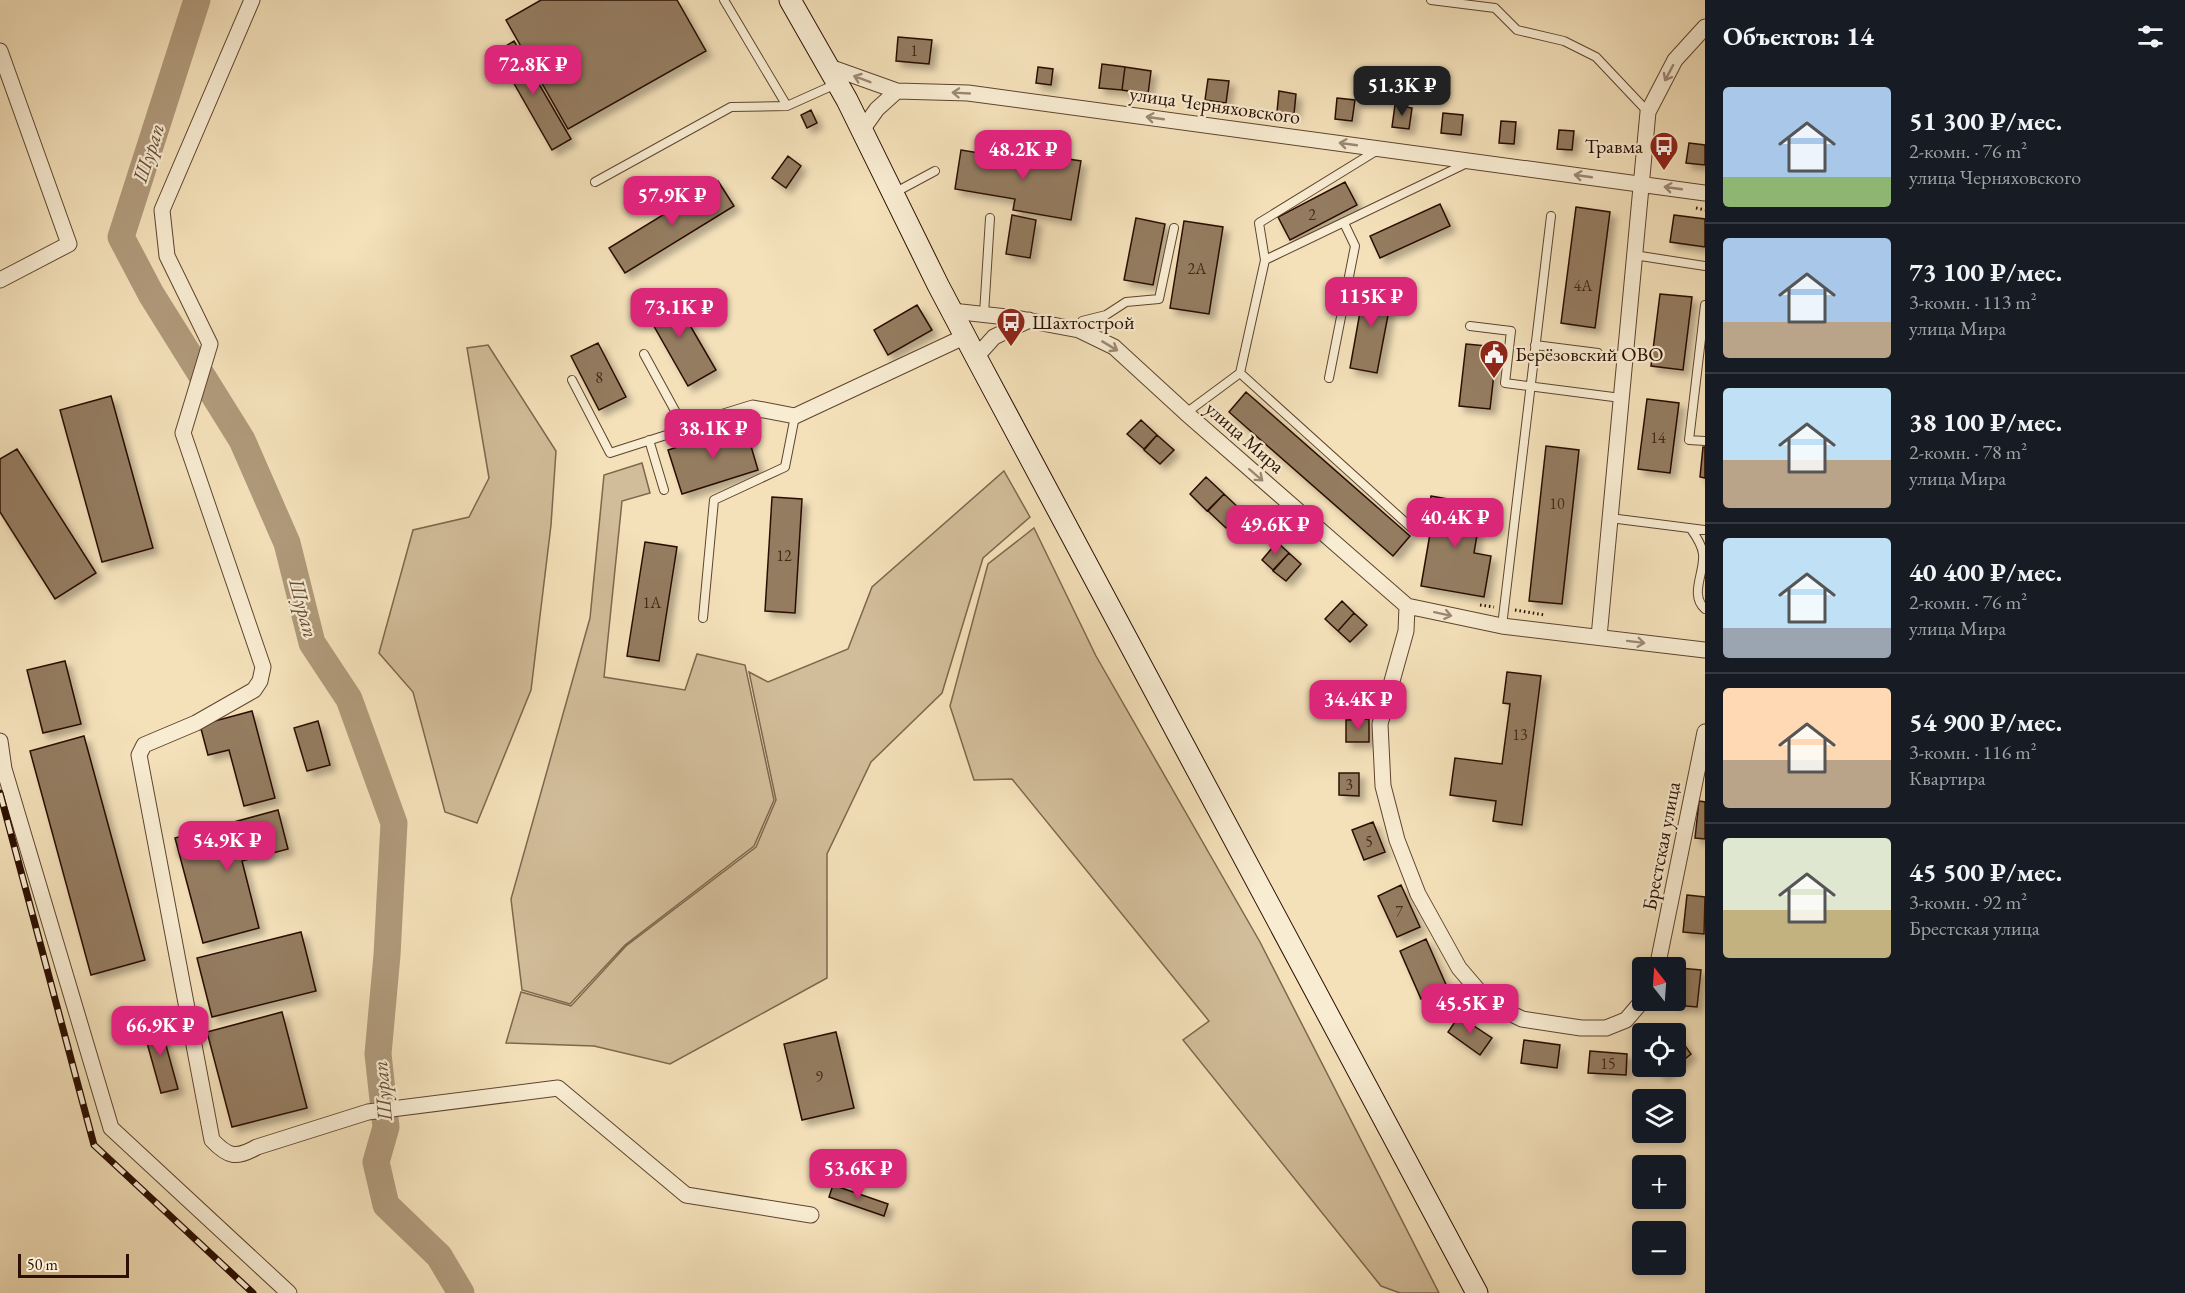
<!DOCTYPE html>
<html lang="ru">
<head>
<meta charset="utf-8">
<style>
	:root { --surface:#171b24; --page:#242831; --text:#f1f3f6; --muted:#9ea1a6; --line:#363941; --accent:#db2777 }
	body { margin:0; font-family:"EB Garamond",serif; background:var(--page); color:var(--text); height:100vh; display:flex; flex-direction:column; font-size:22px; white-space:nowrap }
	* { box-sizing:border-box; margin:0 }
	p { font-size:20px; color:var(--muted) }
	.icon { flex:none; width:33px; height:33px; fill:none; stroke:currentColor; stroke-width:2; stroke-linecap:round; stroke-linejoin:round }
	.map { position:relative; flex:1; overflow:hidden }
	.sheet { display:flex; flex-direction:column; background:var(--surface); width:480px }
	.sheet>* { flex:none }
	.needle { width:39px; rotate:343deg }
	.controls { position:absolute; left:1632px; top:957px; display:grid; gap:12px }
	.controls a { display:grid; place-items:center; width:54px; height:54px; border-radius:6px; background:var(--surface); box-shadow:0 3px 9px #0003; font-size:30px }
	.scale { position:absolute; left:18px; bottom:15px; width:111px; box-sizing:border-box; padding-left:6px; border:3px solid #2c0f00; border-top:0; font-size:16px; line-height:21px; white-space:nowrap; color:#2c0f00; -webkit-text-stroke:4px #f8ecd2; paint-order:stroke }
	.price { position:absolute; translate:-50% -51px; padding:0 14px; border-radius:12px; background:var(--accent); color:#fff; font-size:20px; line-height:39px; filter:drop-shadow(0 2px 3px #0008) }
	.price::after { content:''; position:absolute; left:50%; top:36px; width:18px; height:14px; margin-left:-9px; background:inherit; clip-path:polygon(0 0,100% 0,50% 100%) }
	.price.on { background:#222; color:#fff }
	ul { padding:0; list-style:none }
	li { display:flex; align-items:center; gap:18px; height:150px; padding:0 18px }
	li+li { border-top:2px solid var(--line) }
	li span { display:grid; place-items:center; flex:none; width:168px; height:120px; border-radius:6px; color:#555 }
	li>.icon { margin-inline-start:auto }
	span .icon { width:72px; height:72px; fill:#fffc; stroke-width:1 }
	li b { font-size:26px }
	h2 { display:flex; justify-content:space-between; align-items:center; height:72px; padding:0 18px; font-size:26px }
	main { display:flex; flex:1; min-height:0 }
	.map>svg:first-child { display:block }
	.green { fill:#d2bd9a; stroke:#7f664d; stroke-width:1.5 }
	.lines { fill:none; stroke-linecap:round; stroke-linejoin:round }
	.river { stroke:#b09a7b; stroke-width:27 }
	.building { fill:#947c61; stroke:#2c0f00; stroke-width:1.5; filter:url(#shadow) }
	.lane-casing { stroke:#5e442e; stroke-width:10 }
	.street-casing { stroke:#5e442e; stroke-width:17 }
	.secondary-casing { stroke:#2c0f00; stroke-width:23 }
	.path { stroke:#2c0f00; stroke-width:3; stroke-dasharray:1.5 3; stroke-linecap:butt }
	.lane { stroke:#f8ecd2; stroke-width:8 }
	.street { stroke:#f8ecd2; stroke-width:15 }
	.secondary { stroke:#f8ecd2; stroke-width:21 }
	.rail-casing { stroke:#2c0f00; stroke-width:7 }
	.rail { stroke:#f8ecd2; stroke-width:4.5; stroke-dasharray:14; stroke-linecap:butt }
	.oneway { stroke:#9c8974 }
	.labels { text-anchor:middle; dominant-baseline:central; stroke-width:4.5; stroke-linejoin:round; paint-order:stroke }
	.number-label { font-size:16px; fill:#462a18 }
	.street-label { font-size:20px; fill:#2c0f00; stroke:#f8ecd2 }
	.poi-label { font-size:20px; fill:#2c0f00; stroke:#f8ecd2; text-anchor:start }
	.water-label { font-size:21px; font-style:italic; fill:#674e37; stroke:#f8ecd2 }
</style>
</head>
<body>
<main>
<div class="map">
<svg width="1705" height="1293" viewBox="0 0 1705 1293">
	<defs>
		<filter id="shadow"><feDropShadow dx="5.5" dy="5.5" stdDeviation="3" flood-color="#0004"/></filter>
	</defs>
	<rect width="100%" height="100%" fill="#f4e1ba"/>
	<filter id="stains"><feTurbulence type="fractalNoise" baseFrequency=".00333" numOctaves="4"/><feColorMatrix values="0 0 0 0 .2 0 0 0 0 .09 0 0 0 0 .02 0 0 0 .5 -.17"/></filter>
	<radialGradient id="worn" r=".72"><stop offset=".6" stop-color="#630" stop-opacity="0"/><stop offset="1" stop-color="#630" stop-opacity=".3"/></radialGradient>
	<path class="green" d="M488,345L556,451L551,525L531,690L477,823L445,812L413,692L379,653L413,530L469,517L489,478L467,348Z
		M642,463L650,493L622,501L604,677L685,690L697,654L745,665L774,800L754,846L625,945L570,1004L522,990L511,899L590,618L604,475Z
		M1004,471L1030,517L983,558L942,693L871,762L827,854V978L670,1064L594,1046L506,1043L521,992L571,1006L626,946L756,847L776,800L749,672L768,682L848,649L872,587Z
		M1034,528L1096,656L1260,942L1439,1293H1400L1381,1286L1183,1040L1209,1021L1012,779L974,780L950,706L988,564Z"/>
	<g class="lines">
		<path class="river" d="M197,0L121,237L151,294L242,440L287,543L312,643L349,699L394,823L387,955L378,1054L386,1127L376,1162L386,1205L439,1256L461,1293"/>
	</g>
	<path class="building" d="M541,0H677L706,51L568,129L506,20Z
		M898,37L932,40L929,64L896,61Z
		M514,41L571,139L552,150L496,52Z
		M1102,64L1125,67L1122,90L1099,88Z
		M1038,67L1053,69L1051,85L1036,83Z
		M1125,67L1151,71L1148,94L1122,90Z
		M1208,79L1229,81L1226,103L1205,100Z
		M1279,91L1296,94L1294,114L1277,112Z
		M1337,98L1355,100L1352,121L1335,119Z
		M1395,105L1412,108L1409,129L1392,127Z
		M811,110L817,123L807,128L801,115Z
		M1443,113L1463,115L1461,135L1441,133Z
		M1501,121L1516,122L1514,144L1499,143Z
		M1559,130L1574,131L1572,150L1557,149Z
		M1689,143L1705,145V165L1686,163Z
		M961,150L1021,160L1022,152L1081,161L1071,220L1013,210L1015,199L955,189Z
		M788,156L801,166L786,188L772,178Z
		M718,181L734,206L625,273L609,248Z
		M1345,182L1357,205L1290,240L1278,217Z
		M1440,204L1450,226L1380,258L1370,236Z
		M1576,207L1610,212L1595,328L1561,323Z
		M1012,215L1036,220L1030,258L1006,254Z
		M1674,215L1705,219V247L1670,242Z
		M1136,218L1165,224L1153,285L1124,280Z
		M1184,221L1223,227L1209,314L1170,308Z
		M1365,284L1393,289L1377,373L1350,368Z
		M670,291L716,370L688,386L643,307Z
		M1660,294L1692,297L1683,370L1651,366Z
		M917,305L932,330L888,355L874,330Z
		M598,343L626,397L599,410L571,356Z
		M1466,344L1497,347L1490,409L1459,406Z
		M1246,392L1410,536L1393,556L1229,412Z
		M111,396L153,548L102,562L60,410Z
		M1647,399L1679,403L1670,473L1638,469Z
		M1141,420L1157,435L1144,449L1127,434Z
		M745,426L758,470L682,494L668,450Z
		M1157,435L1174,450L1160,464L1144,450Z
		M1546,446L1579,450L1562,604L1529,601Z
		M1703,447H1705V478L1700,477Z
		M17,449L96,573L55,599L0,512V459Z
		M1206,477L1224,494L1207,511L1190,494Z
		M1224,494L1242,511L1226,528L1208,511Z
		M1431,496L1482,505L1474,553L1491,556L1484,597L1421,586L1431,528L1426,527Z
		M772,497L802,499L795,613L765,611Z
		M645,542L677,547L659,661L627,656Z
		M1277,542L1289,553L1273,570L1262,560Z
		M1289,553L1301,564L1286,581L1273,571Z
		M1342,601L1354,613L1338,631L1325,619Z
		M1354,613L1367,625L1350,642L1338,631Z
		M65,661L81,724L43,733L27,670Z
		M1507,672L1541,676L1522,825L1493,821L1496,801L1450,795L1455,758L1502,764L1510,704L1503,703Z
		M252,711L275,798L244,806L229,750L208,755L200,725Z
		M1369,719V742H1346V720Z
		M318,721L330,765L307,771L294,728Z
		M84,736L145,960L91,975L30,751Z
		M1339,773H1359V796L1339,795Z
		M1699,801L1705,802V839L1695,838Z
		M278,810L288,849L242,861L259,928L203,943L175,838Z
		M1373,822L1385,852L1364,860L1352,830Z
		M1401,885L1420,927L1397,937L1378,896Z
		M1687,895L1705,897L1704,934L1683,932Z
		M301,932L316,991L212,1017L197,958Z
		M1426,939L1447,987L1421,999L1400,951Z
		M1679,968L1701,970L1697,1007L1675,1005Z
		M282,1012L307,1108L232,1127L207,1032Z
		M1459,1016L1492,1038L1480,1055L1448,1032Z
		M159,1020L178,1089L161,1093L142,1025Z
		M836,1032L854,1108L802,1120L784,1044Z
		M1678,1036L1691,1054L1676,1066V1038Z
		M1524,1040L1560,1045L1557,1068L1521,1063Z
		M1590,1051L1627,1054L1626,1075L1588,1073Z
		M1654,1066H1675L1662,1076Z
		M833,1185L888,1204L884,1216L829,1197Z"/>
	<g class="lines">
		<g class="lane-casing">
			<path id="lane" d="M724,0L787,106
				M1431,0L1495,8L1517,30L1564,41L1596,57L1648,112
				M595,182L731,107L787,106L836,84
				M894,193L935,171
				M1634,255L1705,266
				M1265,260L1259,223L1376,151
				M1705,305L1689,440L1705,441
				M984,314L990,218
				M1470,326L1511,331L1505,383L1621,398
				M1079,330L1082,321L1106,315L1126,302L1159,299L1174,228
				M1535,345L1598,353
				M1240,373L1265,260L1465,164
				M1329,378L1355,246L1344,223
				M572,380L610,453L685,429L644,354
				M1186,413L1240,373L1415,531
				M649,440L664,490
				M1610,518L1705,530
				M1691,529C1696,536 1702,545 1703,554C1705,572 1689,595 1705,609
				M703,618L714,500L785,467L795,416
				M1502,626L1551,216"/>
		</g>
		<g class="street-casing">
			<path id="street" d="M252,0L162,210L167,256L210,344L183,433L263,667L260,681L254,690L196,723L144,745L139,755L212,1140C228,1157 236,1159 257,1147L368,1112L558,1088L686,1195L811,1215
				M0,51L69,244L0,280
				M827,66L897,91
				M862,130L877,109L897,91L968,93L1705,193
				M952,311L1016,318L1079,330L1114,347L1186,413L1407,606L1502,626L1705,650
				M976,357L994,337L1029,320
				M685,429L753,408L795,416L966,336
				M1407,606L1406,631L1380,724L1383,786L1397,840L1418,894L1459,968L1489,1003L1522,1019L1581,1028H1606L1626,1020L1643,1000
				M1599,637L1648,112L1675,60L1705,27
				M0,741L4,769L111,1128L289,1293
				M1657,968L1705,732"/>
		</g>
		<g class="secondary-casing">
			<path id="secondary" d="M790,0L847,100L938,285L976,357L1477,1293"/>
		</g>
		<path class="path" d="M1696,208L1705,210
			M1480,605L1494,607
			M1515,610L1544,615"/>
		<use href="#lane" class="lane"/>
		<use href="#street" class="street"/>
		<use href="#secondary" class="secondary"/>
		<g class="rail-casing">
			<path id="rail" d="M0,793L94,1145L253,1293"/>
		</g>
		<use href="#rail" class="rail"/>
	</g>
	<defs><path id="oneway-shaft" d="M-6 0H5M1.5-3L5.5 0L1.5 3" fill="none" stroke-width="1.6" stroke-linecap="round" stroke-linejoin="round" transform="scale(1.5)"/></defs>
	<g class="oneway">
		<use href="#oneway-shaft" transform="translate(1669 73) rotate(118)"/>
		<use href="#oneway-shaft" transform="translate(862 79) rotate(-159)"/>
		<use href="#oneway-shaft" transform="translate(961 93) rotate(-177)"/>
		<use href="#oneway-shaft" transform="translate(1155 118) rotate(-172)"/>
		<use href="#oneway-shaft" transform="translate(1348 144) rotate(-172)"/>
		<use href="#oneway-shaft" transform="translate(1583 176) rotate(-172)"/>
		<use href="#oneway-shaft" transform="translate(1673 188) rotate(-172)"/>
		<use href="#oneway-shaft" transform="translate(1110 346) rotate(31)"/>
		<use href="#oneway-shaft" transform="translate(1256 475) rotate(41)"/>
		<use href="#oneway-shaft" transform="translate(1443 614) rotate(12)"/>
		<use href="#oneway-shaft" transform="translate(1636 642) rotate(7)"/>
	</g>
	<defs>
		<g id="bus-pin" transform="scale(1.5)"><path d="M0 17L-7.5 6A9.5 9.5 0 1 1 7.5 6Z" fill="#8f2418" stroke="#f8ecd2"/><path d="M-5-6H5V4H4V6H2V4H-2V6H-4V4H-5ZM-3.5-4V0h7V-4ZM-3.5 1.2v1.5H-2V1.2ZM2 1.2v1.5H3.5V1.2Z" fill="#fff"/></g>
		<g id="civic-pin" transform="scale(1.5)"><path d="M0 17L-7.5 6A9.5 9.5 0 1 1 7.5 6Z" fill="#8f2418" stroke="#f8ecd2"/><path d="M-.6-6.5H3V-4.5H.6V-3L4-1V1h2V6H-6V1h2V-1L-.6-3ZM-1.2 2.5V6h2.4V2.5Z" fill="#fff"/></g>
	</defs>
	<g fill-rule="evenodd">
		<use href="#bus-pin" x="1664" y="146"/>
		<use href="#bus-pin" x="1011" y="322"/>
		<use href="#civic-pin" x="1494" y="354"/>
	</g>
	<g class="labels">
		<g class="number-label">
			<text x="914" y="50">1</text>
			<text x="1312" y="214">2</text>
			<text x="1197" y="268">2А</text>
			<text x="1583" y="285">4А</text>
			<text x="599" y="377">8</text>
			<text x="1658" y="437">14</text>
			<text x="1557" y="503">10</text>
			<text x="784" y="555">12</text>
			<text x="652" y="602">1А</text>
			<text x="1520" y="734">13</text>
			<text x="1349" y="784">3</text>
			<text x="1369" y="841">5</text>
			<text x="1399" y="911">7</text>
			<text x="1608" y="1063">15</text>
			<text x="819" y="1076">9</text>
		</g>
		<g class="street-label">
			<text transform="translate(1215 105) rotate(8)">улица Черняховского</text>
			<text transform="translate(1245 437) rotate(41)">улица Мира</text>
			<text transform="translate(1661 846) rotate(-79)">Брестская улица</text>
		</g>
		<g class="poi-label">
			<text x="1643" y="146" text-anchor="end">Травма</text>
			<text x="1032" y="322">Шахтострой</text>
			<text x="1515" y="354">Берёзовский ОВО</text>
		</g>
		<g class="water-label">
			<text transform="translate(148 153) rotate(-72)">Шурап</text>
			<text transform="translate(304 608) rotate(75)">Шурап</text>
			<text transform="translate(382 1091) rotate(-95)">Шурап</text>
		</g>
	</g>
	<rect width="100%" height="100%" filter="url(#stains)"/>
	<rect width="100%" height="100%" fill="url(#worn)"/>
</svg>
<div class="controls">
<a><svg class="needle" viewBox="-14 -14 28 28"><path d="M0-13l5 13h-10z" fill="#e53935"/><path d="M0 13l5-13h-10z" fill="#9ea1a6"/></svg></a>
<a><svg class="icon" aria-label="locate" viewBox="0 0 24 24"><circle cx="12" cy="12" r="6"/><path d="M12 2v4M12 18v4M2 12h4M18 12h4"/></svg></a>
<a><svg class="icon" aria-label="layers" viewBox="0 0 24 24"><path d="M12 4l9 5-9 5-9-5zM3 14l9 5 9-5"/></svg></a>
<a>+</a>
<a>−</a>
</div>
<div class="scale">50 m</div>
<b class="price" style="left:533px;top:96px">72.8K ₽</b>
<b class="price on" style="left:1402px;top:117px">51.3K ₽</b>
<b class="price" style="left:1023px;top:181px">48.2K ₽</b>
<b class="price" style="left:672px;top:227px">57.9K ₽</b>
<b class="price" style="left:1371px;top:328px">115K ₽</b>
<b class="price" style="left:679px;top:339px">73.1K ₽</b>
<b class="price" style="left:713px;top:460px">38.1K ₽</b>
<b class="price" style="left:1455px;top:549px">40.4K ₽</b>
<b class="price" style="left:1275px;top:556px">49.6K ₽</b>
<b class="price" style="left:1358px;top:731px">34.4K ₽</b>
<b class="price" style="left:227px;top:872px">54.9K ₽</b>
<b class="price" style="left:1470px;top:1035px">45.5K ₽</b>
<b class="price" style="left:160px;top:1057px">66.9K ₽</b>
<b class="price" style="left:858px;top:1200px">53.6K ₽</b>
</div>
<section class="sheet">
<h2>Объектов: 14<svg class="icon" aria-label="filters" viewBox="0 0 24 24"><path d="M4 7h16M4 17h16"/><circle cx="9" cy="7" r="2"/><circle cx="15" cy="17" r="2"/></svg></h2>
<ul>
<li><span style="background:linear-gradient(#a9c7e8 75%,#8fb573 0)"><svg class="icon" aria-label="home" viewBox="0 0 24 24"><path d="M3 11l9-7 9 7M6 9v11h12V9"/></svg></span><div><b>51 300 ₽/мес.</b><p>2-комн. · 76 m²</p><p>улица Черняховского</p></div></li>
<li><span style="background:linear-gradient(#a9c7e8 70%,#b9a48a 0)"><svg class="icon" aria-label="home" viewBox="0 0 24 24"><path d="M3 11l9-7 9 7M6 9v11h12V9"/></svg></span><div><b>73 100 ₽/мес.</b><p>3-комн. · 113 m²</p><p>улица Мира</p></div></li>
<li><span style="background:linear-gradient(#bfe0f5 60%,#b9a48a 0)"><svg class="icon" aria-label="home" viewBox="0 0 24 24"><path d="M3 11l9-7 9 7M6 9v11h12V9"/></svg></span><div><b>38 100 ₽/мес.</b><p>2-комн. · 78 m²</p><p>улица Мира</p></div></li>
<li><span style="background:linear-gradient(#bfe0f5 75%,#9aa5b1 0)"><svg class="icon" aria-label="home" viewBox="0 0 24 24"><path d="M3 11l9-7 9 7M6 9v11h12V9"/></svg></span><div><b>40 400 ₽/мес.</b><p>2-комн. · 76 m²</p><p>улица Мира</p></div></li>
<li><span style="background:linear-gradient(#ffd9b3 60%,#b9a48a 0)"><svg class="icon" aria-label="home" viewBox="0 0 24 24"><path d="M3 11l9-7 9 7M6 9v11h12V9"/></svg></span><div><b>54 900 ₽/мес.</b><p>3-комн. · 116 m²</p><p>Квартира</p></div></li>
<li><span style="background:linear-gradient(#dfe7d0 60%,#c2b280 0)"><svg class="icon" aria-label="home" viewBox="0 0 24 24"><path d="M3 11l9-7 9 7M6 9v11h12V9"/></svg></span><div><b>45 500 ₽/мес.</b><p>3-комн. · 92 m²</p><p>Брестская улица</p></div></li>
</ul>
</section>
</main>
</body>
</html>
